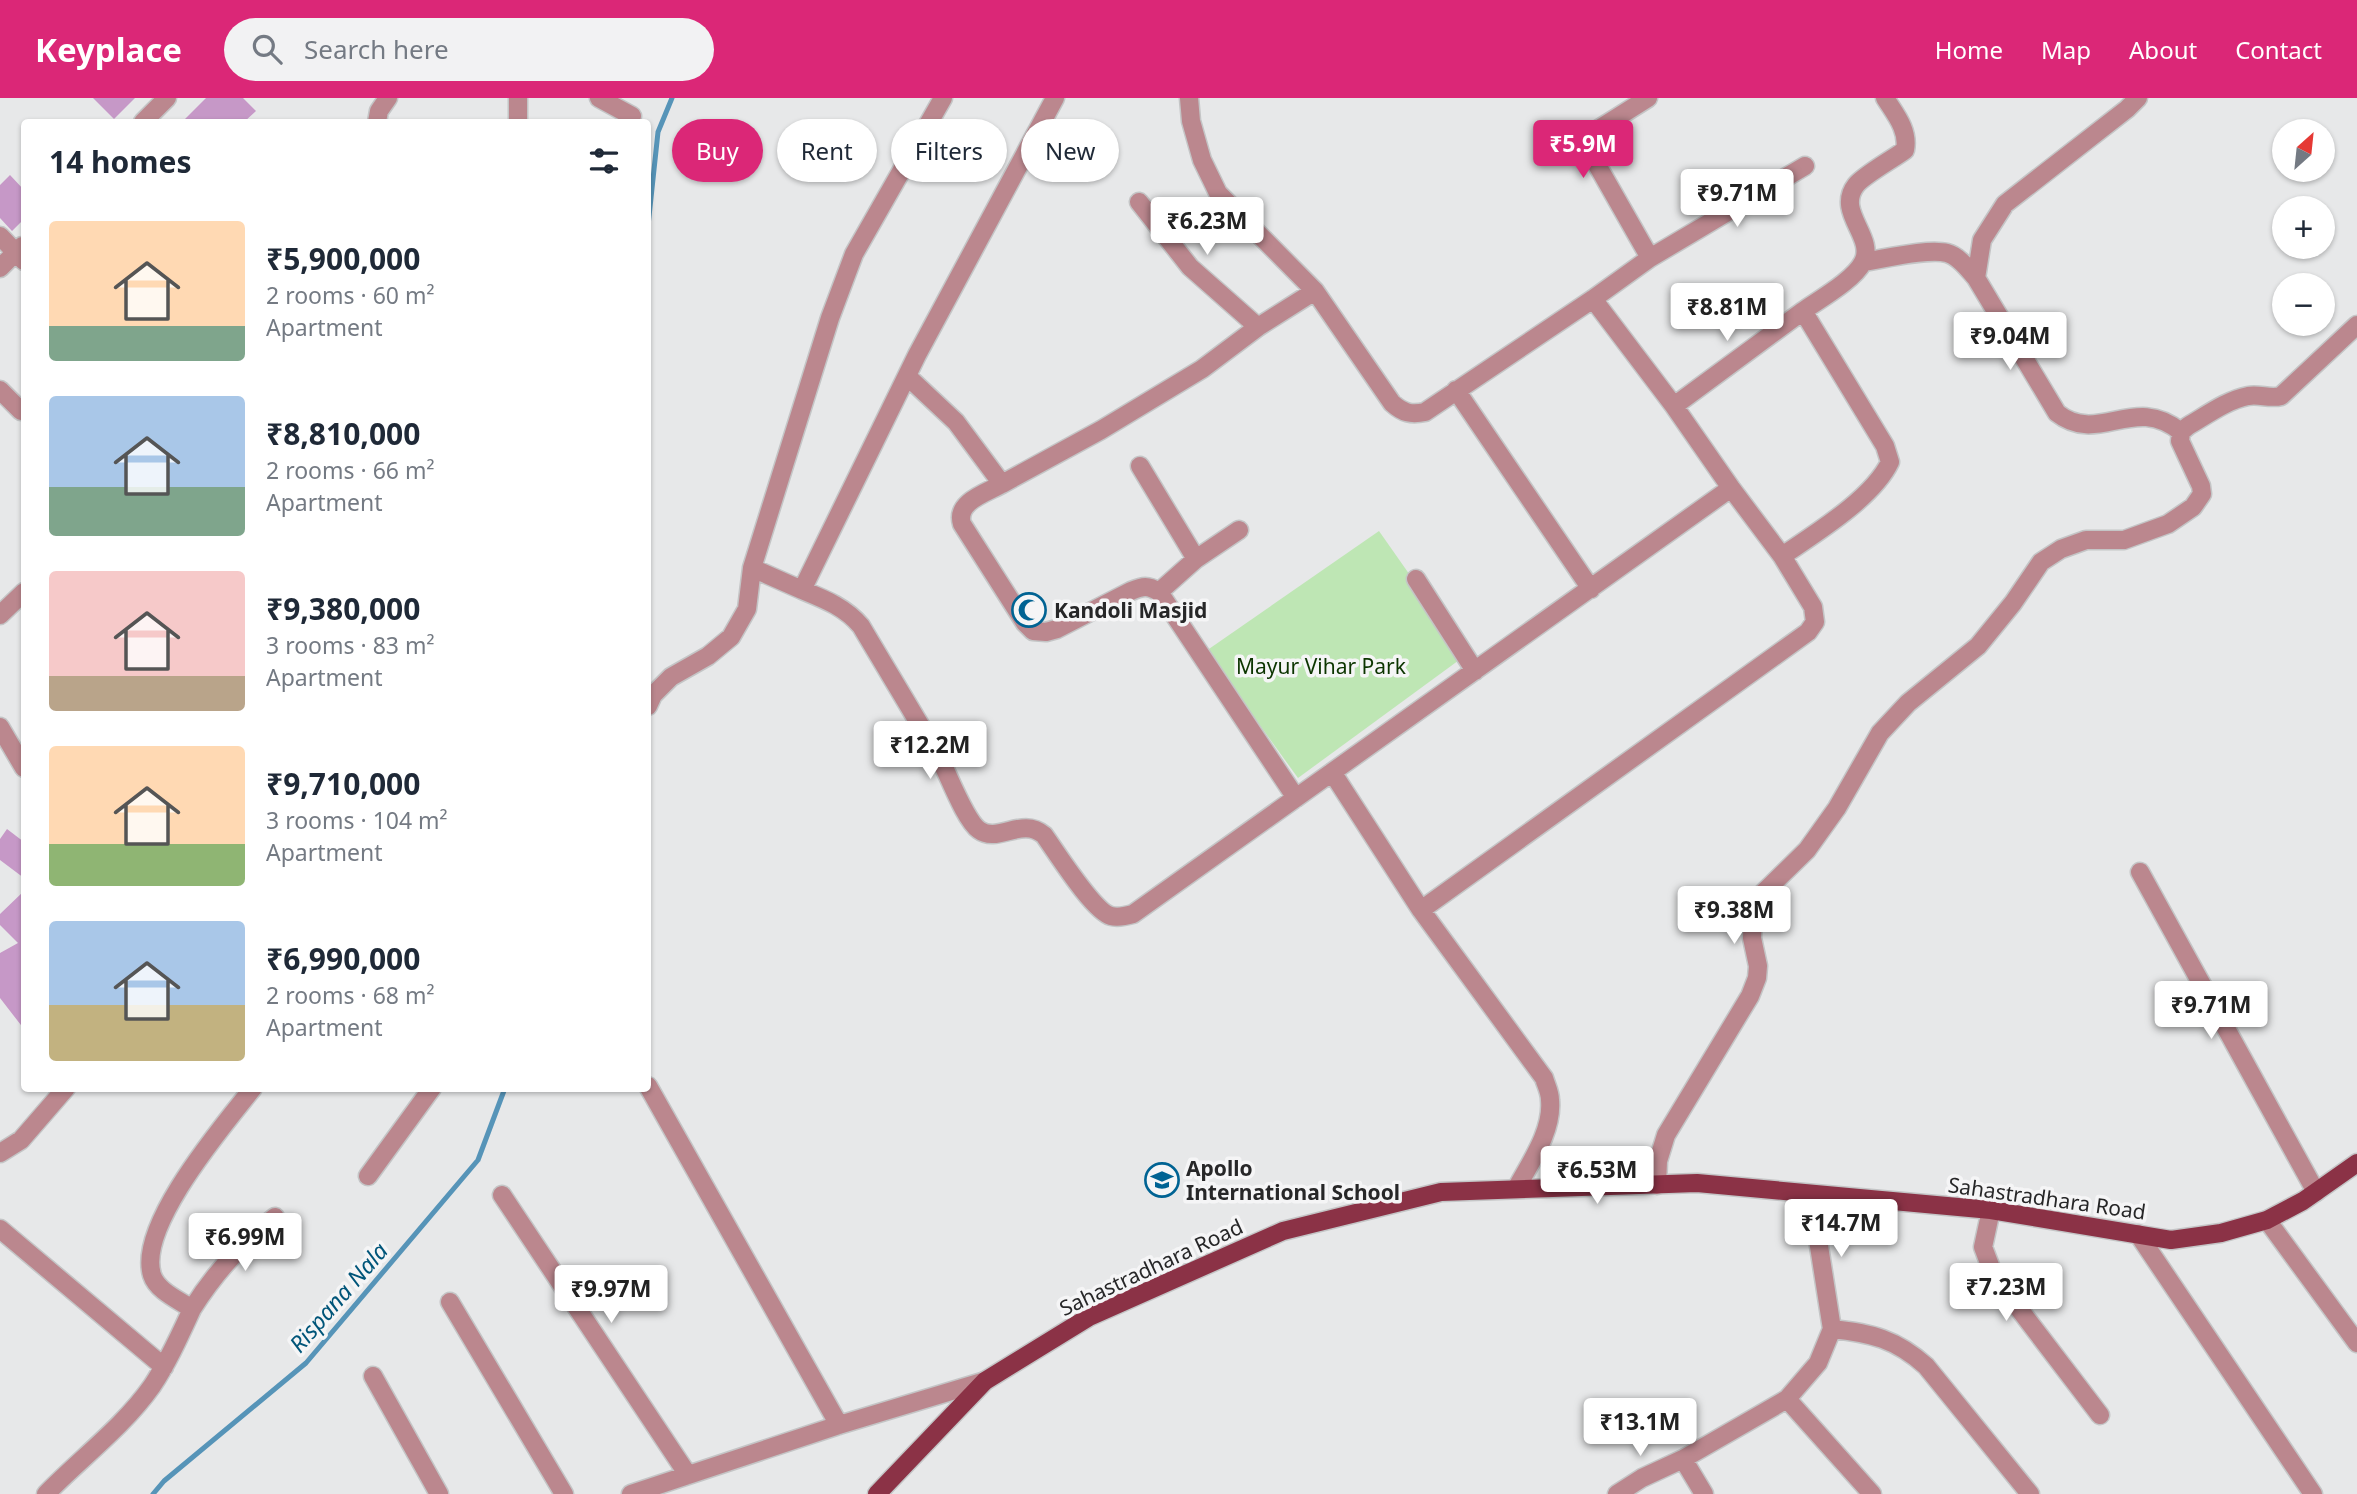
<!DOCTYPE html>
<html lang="en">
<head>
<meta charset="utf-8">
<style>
	:root { --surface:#fff; --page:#f2f2f3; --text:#1f2937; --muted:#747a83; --accent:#db2777 }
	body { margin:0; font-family:"Noto Sans",sans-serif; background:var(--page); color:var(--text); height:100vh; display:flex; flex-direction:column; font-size:26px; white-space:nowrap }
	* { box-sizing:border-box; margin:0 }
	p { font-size:23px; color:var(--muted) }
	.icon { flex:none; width:38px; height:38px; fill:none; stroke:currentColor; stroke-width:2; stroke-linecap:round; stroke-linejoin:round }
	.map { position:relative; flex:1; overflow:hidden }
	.side { position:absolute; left:21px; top:21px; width:630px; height:973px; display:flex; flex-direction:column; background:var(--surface); border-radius:7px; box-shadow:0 2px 5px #0004 }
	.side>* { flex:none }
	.banner { position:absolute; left:672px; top:21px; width:665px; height:63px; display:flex; gap:14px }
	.needle { width:46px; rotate:27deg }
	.tools { position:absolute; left:2272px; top:21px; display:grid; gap:14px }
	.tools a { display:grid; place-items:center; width:63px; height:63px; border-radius:50%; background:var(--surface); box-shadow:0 2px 5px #0004; font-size:35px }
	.price { position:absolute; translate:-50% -60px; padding:0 16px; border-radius:7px; background:#fff; color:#222; font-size:23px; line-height:46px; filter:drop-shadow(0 2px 4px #0008) }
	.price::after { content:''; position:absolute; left:50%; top:42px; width:21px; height:16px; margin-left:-10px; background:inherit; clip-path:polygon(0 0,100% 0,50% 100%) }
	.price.active { background:var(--accent); color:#fff }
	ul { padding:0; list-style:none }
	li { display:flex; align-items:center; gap:21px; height:175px; padding:0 28px }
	li span { display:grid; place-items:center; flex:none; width:196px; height:140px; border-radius:7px; color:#555 }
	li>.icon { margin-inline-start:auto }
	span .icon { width:84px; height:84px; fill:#fffc; stroke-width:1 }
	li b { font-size:30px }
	h2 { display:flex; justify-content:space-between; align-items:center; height:84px; padding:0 28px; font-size:30px }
	.tag { padding:0 24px; border-radius:32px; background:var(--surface); box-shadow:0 2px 5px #0004; font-size:24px; line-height:63px }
	.tag.active { background:var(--accent); color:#fff }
	header { display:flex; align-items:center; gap:42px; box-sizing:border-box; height:98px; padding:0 35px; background:var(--accent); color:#fff }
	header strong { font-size:33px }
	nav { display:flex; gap:38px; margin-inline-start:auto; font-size:24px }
	.search { width:490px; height:63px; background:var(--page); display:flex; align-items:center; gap:18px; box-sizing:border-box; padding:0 24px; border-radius:38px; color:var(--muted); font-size:26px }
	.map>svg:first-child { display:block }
	.green { fill:#bee6b4 }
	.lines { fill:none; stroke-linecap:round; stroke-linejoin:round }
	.stream { stroke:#5694b8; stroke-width:5 }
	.building { fill:#c698c7 }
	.minor-casing { stroke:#c4c5c6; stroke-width:21 }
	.major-casing { stroke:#c4c5c6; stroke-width:21 }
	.minor { stroke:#bb878e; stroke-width:18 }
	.major { stroke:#8b3246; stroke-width:18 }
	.labels { text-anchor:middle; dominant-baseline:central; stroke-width:7; stroke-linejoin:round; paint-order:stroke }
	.poi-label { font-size:21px; font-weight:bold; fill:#272728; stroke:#f5f5f6; text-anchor:start }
	.park-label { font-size:21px; fill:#0c3500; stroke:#f5f5f6 }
	.street-label { font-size:21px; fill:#272728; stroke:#f5f5f6 }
	.water-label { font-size:23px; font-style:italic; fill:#005579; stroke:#f5f5f6 }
</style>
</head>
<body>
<header>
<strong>Keyplace</strong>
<div class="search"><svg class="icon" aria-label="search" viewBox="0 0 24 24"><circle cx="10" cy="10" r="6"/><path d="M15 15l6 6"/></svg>Search here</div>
<nav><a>Home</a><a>Map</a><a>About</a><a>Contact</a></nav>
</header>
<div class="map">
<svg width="2357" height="1396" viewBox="0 0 2357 1396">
	<rect width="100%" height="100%" fill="#e7e8e9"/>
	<path class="green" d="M1379,433L1466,557L1298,680L1206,553Z"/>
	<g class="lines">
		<path class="stream" d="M648,128L658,34L672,0
			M153,1396L164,1383L306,1265L478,1062L505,990"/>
	</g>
	<path class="building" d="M93,0H135L114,21Z
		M206,0H243L256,13L244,24H182Z
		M10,77L24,92V121L12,133L0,120V87Z
		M7,731L24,744V780L0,762V741Z
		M24,793V931L0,900V855L18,845L0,827V816Z"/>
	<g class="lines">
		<g class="minor-casing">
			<path id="minor" d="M599,0L632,18
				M943,0L854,156L830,220L752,470L802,492L917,257L1055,0
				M1189,0L1191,23L1202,62L1218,95L1315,193L1392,305C1403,315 1411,317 1425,314L1593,201L1650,160L1592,58L1589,45L1594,34L1648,0
				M143,24L167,0
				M377,24L379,13L388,0
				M518,24V0
				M1139,104L1190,169L1258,229
				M0,138L24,163
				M1650,160L1805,68
				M1863,164C1884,161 1928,150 1947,155C1959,158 1968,171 1976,180L2057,315C2099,348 2134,295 2181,334
				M0,170L22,148
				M1976,180L1982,142L2005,106L2127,11L2138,0
				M907,278L956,324L1002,386L1101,332L1202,271L1258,229L1315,193
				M0,292L21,313
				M1456,292L1591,491
				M1674,308L1803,213
				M1140,368L1196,461
				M1002,386C986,395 955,404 962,426L1025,525L1033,533L1046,534L1057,531L1131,493C1143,488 1148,487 1159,494L1296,700
				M1782,458C1816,435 1873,400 1890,364L1885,348L1803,213C1820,201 1854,182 1863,164C1876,139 1835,114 1856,87C1864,77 1893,61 1905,52C1909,32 1895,16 1885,0
				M1416,481L1475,573
				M802,492C824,501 845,509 861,528C887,572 914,616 940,661C949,678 965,722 979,732C998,746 1022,718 1044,737C1057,755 1093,813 1111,818C1118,820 1126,818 1133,816L1731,390
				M1159,494L1196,461L1239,432
				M0,517L24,494
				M648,608L653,597L671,579L708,558L731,539L747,511L752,470
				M0,629L24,670
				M1332,674L1421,812L1544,980C1546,987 1550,994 1550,1002C1553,1033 1530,1065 1516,1091
				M2140,774L2316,1094
				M1421,812L1808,534L1815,524L1813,509L1782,458L1731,390L1674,308L1593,201
				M648,988L839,1327
				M0,1055L21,1042L66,990
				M368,1078L432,990
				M1657,1087L1658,1063L1666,1037L1750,898L1757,880L1758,868L1752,840L1753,819L1762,796L1807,752L1837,710L1880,635L1908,605L1978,548L2013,505L2041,464L2061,451L2086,442H2124L2168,426L2193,409L2202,396L2201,388L2180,343L2181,334L2188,328C2207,317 2227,302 2248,298C2260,296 2270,301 2281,298L2357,227
				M502,1097L688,1377
				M1811,1097L1832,1231
				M1991,1112L1983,1149L1994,1178L2100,1317
				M2267,1122L2357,1245
				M0,1131L164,1269
				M2138,1136L2313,1396
				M450,1204L564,1396
				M192,1211C214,1176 243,1144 275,1119
				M373,1278L439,1396
				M46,1396C81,1360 123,1329 152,1288C168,1264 180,1237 192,1211C179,1202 157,1193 152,1177C137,1128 223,1028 253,990
				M631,1396L839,1327L985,1283
				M1617,1396L1642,1380L1683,1361
				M1704,1396L1683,1361L1787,1301
				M1872,1396L1787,1301L1818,1265L1832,1231C1871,1235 1896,1241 1926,1268L2030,1396"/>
		</g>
		<g class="major-casing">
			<path id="major" d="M877,1396L985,1283L1089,1219L1283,1133L1441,1094L1697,1085L1991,1112L2171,1142L2221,1135L2267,1122L2303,1103L2357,1065"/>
		</g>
		<use href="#minor" class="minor"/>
		<use href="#major" class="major"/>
	</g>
	<defs>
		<g id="mosque-ring" transform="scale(1.75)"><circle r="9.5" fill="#f5f5f6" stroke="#006393" stroke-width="1.5"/><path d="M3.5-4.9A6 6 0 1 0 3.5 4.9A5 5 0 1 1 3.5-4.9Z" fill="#006393"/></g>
		<g id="school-ring" transform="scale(1.75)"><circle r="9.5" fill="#f5f5f6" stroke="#006393" stroke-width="1.5"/><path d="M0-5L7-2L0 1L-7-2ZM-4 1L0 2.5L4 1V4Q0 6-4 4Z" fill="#006393"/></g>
	</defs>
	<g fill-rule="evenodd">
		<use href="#mosque-ring" x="1029" y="512"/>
		<use href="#school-ring" x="1162" y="1082"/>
	</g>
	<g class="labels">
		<g class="poi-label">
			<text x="1054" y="512">Kandoli Masjid</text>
			<text x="1186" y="1070">Apollo<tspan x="1186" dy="24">International School</tspan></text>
		</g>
		<g class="park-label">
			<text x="1321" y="568">Mayur Vihar Park</text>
		</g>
		<g class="street-label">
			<text transform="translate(2047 1100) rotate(8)">Sahastradhara Road</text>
			<text transform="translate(1151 1169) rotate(-25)">Sahastradhara Road</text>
		</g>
		<g class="water-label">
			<text transform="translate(338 1199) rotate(-49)">Rispana Nala</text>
		</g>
	</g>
</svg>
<div class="tools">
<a><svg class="needle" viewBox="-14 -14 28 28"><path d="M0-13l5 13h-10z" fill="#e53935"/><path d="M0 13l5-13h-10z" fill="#747a83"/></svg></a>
<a>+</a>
<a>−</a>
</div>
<b class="price active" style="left:1583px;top:82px">₹5.9M</b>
<b class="price" style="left:1737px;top:131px">₹9.71M</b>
<b class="price" style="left:1207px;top:159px">₹6.23M</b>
<b class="price" style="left:1727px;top:245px">₹8.81M</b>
<b class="price" style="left:2010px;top:274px">₹9.04M</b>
<b class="price" style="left:930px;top:683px">₹12.2M</b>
<b class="price" style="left:1734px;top:848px">₹9.38M</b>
<b class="price" style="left:2211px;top:943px">₹9.71M</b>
<b class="price" style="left:1597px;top:1108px">₹6.53M</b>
<b class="price" style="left:1841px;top:1161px">₹14.7M</b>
<b class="price" style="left:245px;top:1175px">₹6.99M</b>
<b class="price" style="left:2006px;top:1225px">₹7.23M</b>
<b class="price" style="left:611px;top:1227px">₹9.97M</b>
<b class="price" style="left:1640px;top:1360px">₹13.1M</b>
<div class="banner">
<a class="tag active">Buy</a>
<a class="tag">Rent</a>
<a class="tag">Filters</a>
<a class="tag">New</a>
</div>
<section class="side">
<h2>14 homes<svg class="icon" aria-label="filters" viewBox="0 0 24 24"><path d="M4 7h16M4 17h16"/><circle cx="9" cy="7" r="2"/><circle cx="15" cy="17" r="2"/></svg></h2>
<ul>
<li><span style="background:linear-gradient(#ffd9b3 75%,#7fa58c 0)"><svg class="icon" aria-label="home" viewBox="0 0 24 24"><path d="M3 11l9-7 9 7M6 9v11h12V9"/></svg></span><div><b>₹5,900,000</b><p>2 rooms · 60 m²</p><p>Apartment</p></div></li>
<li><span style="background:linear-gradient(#a9c7e8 65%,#7fa58c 0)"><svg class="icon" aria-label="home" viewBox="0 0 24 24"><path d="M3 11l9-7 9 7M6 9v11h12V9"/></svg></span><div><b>₹8,810,000</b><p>2 rooms · 66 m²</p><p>Apartment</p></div></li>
<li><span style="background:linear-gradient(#f6c9c9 75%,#b9a48a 0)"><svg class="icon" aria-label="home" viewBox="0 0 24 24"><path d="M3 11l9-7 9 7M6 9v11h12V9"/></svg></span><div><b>₹9,380,000</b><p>3 rooms · 83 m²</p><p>Apartment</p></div></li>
<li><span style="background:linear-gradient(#ffd9b3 70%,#8fb573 0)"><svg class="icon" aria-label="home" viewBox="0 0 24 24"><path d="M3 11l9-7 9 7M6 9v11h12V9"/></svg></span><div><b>₹9,710,000</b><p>3 rooms · 104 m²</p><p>Apartment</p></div></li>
<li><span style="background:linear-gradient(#a9c7e8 60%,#c2b280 0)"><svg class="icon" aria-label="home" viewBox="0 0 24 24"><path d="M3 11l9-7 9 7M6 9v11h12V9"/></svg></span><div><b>₹6,990,000</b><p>2 rooms · 68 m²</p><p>Apartment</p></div></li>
</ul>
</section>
</div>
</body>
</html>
